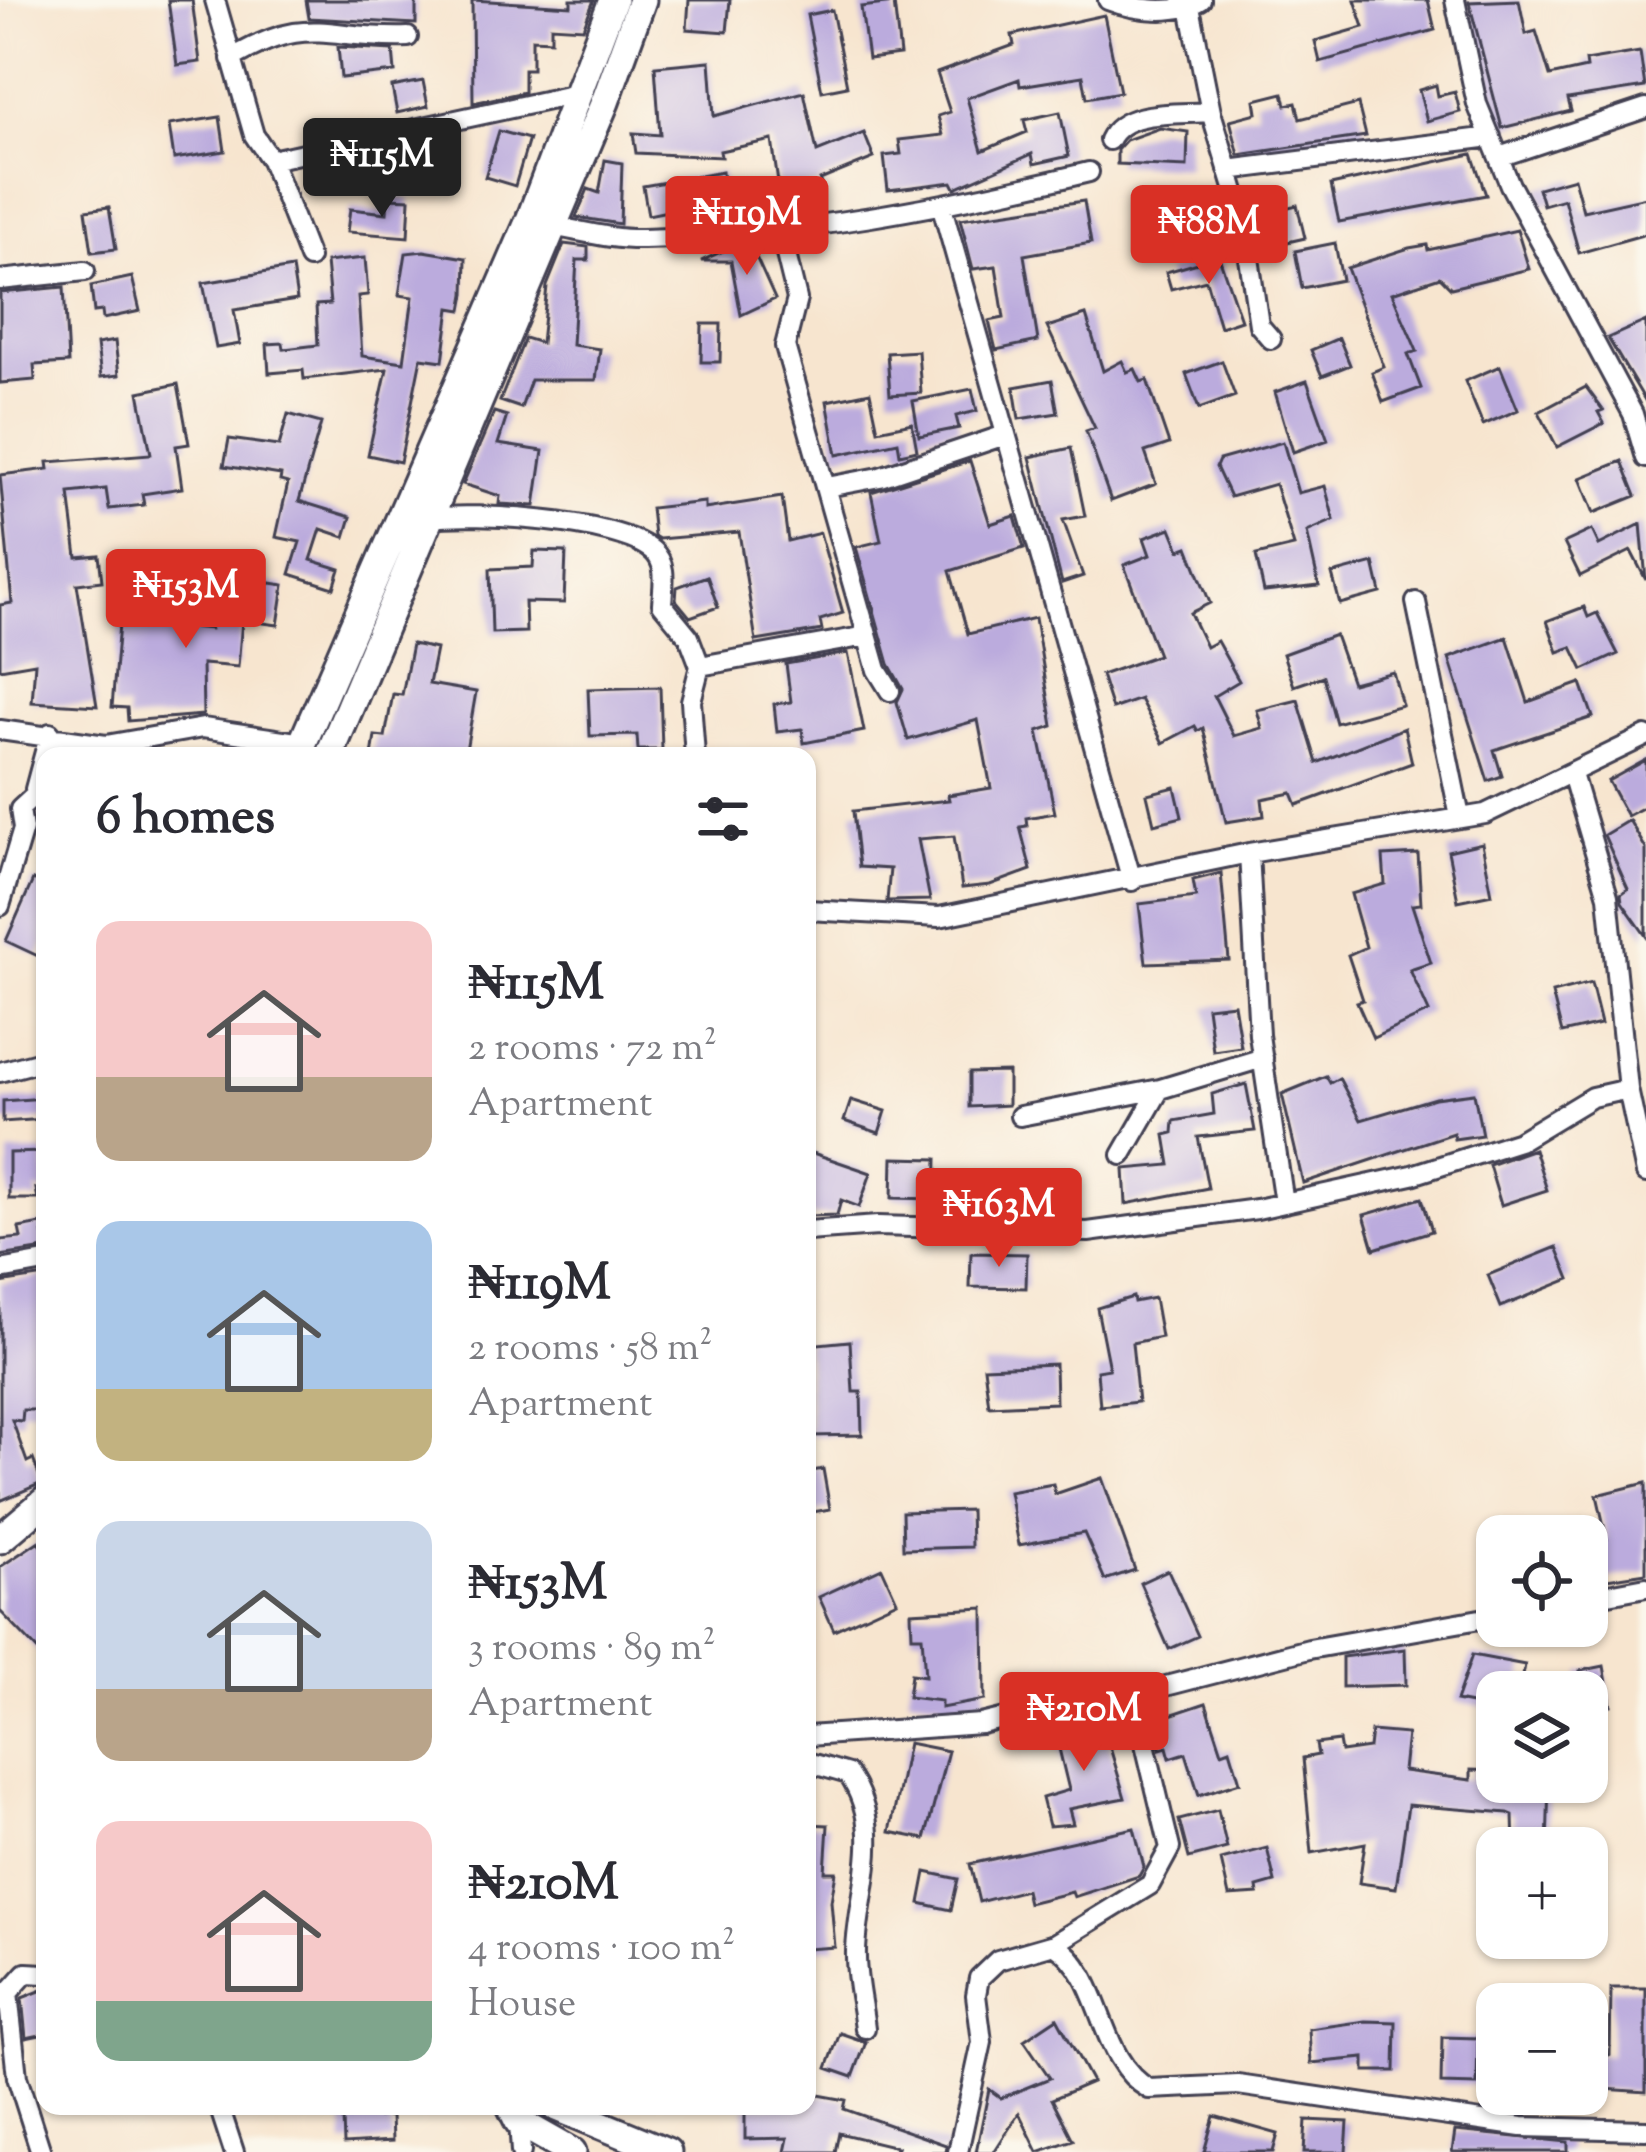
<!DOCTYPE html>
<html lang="en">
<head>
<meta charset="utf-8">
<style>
	:root { --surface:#fff; --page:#f2f2f3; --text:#2b2b33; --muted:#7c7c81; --accent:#d93025 }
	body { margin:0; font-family:"Sorts Mill Goudy",serif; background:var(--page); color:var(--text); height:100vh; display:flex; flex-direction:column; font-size:45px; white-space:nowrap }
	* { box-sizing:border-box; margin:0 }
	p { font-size:39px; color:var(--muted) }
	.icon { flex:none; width:66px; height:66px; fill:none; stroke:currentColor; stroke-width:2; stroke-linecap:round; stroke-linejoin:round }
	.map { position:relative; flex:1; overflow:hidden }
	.drawer { position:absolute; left:36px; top:747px; width:780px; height:1368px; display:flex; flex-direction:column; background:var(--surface); border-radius:24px; box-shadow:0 3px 9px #0004 }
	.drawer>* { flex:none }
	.fabs { position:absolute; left:1476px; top:1515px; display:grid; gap:24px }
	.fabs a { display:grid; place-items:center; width:132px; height:132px; border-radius:24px; background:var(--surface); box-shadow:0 3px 9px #0004; font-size:60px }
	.price { position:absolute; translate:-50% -102px; padding:0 27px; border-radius:12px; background:var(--accent); color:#fff; font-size:39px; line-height:78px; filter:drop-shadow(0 3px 6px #0008) }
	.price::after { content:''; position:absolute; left:50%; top:72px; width:36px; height:27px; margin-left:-18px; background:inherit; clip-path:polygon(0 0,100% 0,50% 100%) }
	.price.selected { background:#222; color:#fff }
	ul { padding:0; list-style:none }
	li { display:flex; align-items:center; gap:36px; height:300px; padding:0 60px }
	li span { display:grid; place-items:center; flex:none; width:336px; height:240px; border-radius:24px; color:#555 }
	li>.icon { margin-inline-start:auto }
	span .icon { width:144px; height:144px; fill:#fffc; stroke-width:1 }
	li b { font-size:51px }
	h2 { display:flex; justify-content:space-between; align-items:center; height:144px; padding:0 60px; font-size:51px }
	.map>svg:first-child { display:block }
	.building { fill:#bbabdd }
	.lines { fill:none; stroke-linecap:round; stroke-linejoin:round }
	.street-casing { stroke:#423f51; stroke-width:24 }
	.secondary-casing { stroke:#423f51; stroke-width:33 }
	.street { stroke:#fff; stroke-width:18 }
	.secondary { stroke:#fff; stroke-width:27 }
</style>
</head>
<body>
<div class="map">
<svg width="1646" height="2152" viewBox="0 0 1646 2152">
	<rect width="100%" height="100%" fill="#fbf7ec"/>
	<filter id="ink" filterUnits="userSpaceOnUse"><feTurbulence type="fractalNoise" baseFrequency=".00833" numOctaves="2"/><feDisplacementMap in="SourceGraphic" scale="24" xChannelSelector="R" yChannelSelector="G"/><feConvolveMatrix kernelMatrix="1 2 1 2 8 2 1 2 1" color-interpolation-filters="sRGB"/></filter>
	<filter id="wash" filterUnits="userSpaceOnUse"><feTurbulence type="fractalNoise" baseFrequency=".004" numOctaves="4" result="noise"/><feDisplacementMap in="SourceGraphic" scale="48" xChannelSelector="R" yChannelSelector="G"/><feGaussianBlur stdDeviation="2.7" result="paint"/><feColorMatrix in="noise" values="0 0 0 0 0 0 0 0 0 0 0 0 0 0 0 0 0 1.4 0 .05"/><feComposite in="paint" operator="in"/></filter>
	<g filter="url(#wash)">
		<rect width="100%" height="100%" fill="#f7e5cf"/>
		<g id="blocks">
			<path class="building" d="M168,0H192L200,62L177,65Z
				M306,0H416V24L309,18Z
				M472,0L571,6V0H594L583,28L551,26V40L532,39V69H524V92L473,103Z
				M689,0H730L727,32L687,29Z
				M1355,0H1428L1435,30L1320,62L1315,41L1364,27Z
				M1519,0L1526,34L1536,31L1550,76L1586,68L1585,61L1640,52L1645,87L1568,99L1571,111L1502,128L1469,2Z
				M894,3L900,55L868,59L861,7Z
				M832,10L847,86L822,91L807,15Z
				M1104,15L1120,92L1087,98L1083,76L1020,86L1019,79L967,98L982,151L1027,132L1024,120L1060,112L1069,156L1034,164L1032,154L955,188L952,182L888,190L884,156L901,154L899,140L943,135L938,116L950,112L937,73L1014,45L1012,35Z
				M338,47L393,50L395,72L341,78Z
				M710,61L714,116L804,92L817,152L864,133L874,158L820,180L821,184L779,190L772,140L720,151L721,157L636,153L633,133L660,135L655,66Z
				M423,81L428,106L397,113L392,87Z
				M1436,85L1438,96L1455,92L1460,112L1427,121L1419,90Z
				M1283,93L1286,105L1296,103L1300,119L1358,104L1366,136L1239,155L1230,120L1257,113L1255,100Z
				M220,117L225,151L174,159L169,125Z
				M1160,128L1188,132L1187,167L1117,164V150L1126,140Z
				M499,131L529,139L515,186L485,177Z
				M1472,154L1486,195L1339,222L1331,185Z
				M605,160L622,163L620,224L576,217L588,189L599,193Z
				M722,172L727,221L689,224L687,207L648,215L643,186Z
				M1574,178L1583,211L1646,197V234L1579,253L1564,199L1543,205L1538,188Z
				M388,198L410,199L408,237L347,232L350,209L387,213Z
				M1084,201L1091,243L1024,255L1038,341L996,350L989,321L1004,318L996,266L973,269L960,219Z
				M1297,205L1305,238L1261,248L1256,215Z
				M109,207L116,249L92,252L86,210Z
				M1517,230L1529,269L1451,288L1440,277L1392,293L1417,351L1408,354L1421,388L1383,402L1372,372L1384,367L1347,268L1409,248L1427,245L1428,250Z
				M1335,243L1342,280L1302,288L1295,251Z
				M564,244L588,247V260H577L572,345L600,349L596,380H531L521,408L500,401L525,338L541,343L547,286Z
				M751,246L775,299L741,315L731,261H701L730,248Z
				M424,251L466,258L465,294L462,310L450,308L443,361L421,358L400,462L368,455L387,369L304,379L303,370L269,373L267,344L283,343L284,349L318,345L316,305L330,304L326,262L365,258L368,295L358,296L362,356L404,362L413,297L399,295L406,253Z
				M1219,257L1241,320L1220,327L1206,280L1171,289L1166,272Z
				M292,268L297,300L234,310L240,344L216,348L203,283Z
				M132,277L140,311L103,319L102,311L94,312L91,286Z
				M64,287L68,363L34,365L35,380L0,383V293Z
				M1086,315L1103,371L1122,361L1127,372L1135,369L1141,382L1147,380L1169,444L1145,452L1156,484L1111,501L1086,431L1095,428L1047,327Z
				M1646,321V402L1608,338Z
				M702,324H721L720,362H701Z
				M1339,338L1350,365L1322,376L1311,350Z
				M115,341L119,375L101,377L97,344Z
				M918,351L921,393L890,395L887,353Z
				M1222,361L1235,396L1199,409L1186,374Z
				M1500,366L1518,410L1483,425L1465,381Z
				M1052,380L1058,413L1019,419L1014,387Z
				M1307,381L1328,440L1293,452L1275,392Z
				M178,384L189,444L176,446L182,488L142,494L144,505L109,509L106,489L69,493L77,557L99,555L102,581L77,584L97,706L32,702L35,663L0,669V605L12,603L0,475L49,469L48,462L151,454L139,392Z
				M1586,387L1603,410L1598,412L1604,423L1557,447L1539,412Z
				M972,389L977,411L956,416L959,428L919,436L913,401Z
				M870,392L878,430L912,423L917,450L900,454L898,442L837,455L827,401Z
				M494,412L507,416L498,444L543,451L535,506L499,504L500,496L463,484Z
				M288,414L321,423L299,501L351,517L345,537L321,529L311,560L340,569L334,588L290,574L300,542L276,537L288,483L280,481L281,475L224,466L229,439L279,446Z
				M1283,442L1298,493L1325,486L1334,520L1307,532L1319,586L1264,592L1256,555L1294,546L1275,484L1230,497L1216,467L1219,460Z
				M1071,448L1085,516L1063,520L1083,576L1062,583L1030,457Z
				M970,461L990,524L1015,516L1024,548L950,571L968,634L1035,618L1053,726L1038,731L1055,813L1026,818L1027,826L1020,827L1031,870L990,885L962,888L954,836L918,839L930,900L887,901L890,869L859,867L853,811L949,800L948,795L991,788L978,720L908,740L897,702L903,689L889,664L856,547L881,541L871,492Z
				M1622,461L1636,496L1594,513L1580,478Z
				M782,497L788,541L820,533L843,613L820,620L822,630L756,641L739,532L659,539L654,536L651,508L705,502V509Z
				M1641,524L1646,580L1631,551L1580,576L1564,543L1592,530L1599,545Z
				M1171,528L1180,550L1188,547L1210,603L1190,613L1206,647L1217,641L1239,681L1214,696L1234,736L1262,728L1257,710L1298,700L1317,763L1404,728L1412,763L1297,805L1292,793L1262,799L1264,816L1226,822L1203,728L1198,731L1195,726L1163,743L1140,699L1112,709L1101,675L1158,655L1124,565L1150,555L1144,538Z
				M534,551L566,552L564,603L525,602L526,632L492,633L490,569L533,567Z
				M1374,563L1381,593L1340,604L1332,574Z
				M218,575L284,585L278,625L242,620L238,667L202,664L203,715L128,721L127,708L112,707L120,612L156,615V624L210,629Z
				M707,576L718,607L690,617L676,600L677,587Z
				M1584,607L1588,617L1597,613L1618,654L1583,670L1572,647L1558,652L1547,621Z
				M1335,635L1352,683L1393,672L1402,705L1336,723L1323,676L1294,686L1283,654Z
				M1507,637L1528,702L1581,683L1593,717L1494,750L1502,776L1488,781L1449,658Z
				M412,644L436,649L429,684L476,692L465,756H372L375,736L385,737L393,694L402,695Z
				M848,653L864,731L804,743L802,729L777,732L774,704L791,702L786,664Z
				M660,687L662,750H638L637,735L590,736L588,689Z
				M1646,760V806L1627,816L1608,781Z
				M1175,787L1182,817L1154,824L1147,794Z
				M1629,820L1646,849V936L1622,902L1621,894L1628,889L1604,835Z
				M1482,843L1492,894L1458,901L1448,851Z
				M1418,854L1421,904L1412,905L1431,963L1410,970L1429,1012L1373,1038L1357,1002L1363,1000L1348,955L1366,947L1351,894L1385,884L1383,856Z
				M1221,873L1229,960L1146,963L1139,904L1196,897L1193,880Z
				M33,880L45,886V941L38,956L6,941Z
				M1591,983L1601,1024L1562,1033L1552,993Z
				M1234,1004L1241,1047L1213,1051L1207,1007Z
				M1008,1072V1105L969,1107V1073Z
				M1326,1076L1330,1083L1339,1078L1361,1120L1435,1098L1474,1093L1482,1135L1454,1139L1453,1133L1303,1183L1282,1094Z
				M1246,1084L1255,1131L1198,1137L1208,1188L1126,1204L1124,1169L1170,1165L1165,1135L1173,1133L1174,1121L1214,1114L1212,1094Z
				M45,1098V1119L3,1122V1101Z
				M851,1100L886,1111L879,1133L844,1121Z
				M1534,1149L1547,1190L1501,1205L1489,1165Z
				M807,1151L871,1173L859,1207L841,1200L837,1215L807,1216Z
				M45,1152V1192L36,1189L38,1199H9V1153Z
				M893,1158L937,1159L936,1199L892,1198Z
				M1422,1198L1432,1231L1374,1249L1364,1215Z
				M42,1224L45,1249L0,1256V1240L21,1238L19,1228Z
				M1557,1247L1570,1279L1501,1307L1488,1275Z
				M971,1253L1027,1254L1026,1288L970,1287Z
				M45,1276V1410H23L22,1421L12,1420L27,1462L33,1459L42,1483L0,1501V1283Z
				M1133,1297L1134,1302L1154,1298L1161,1337L1132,1343L1138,1402L1100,1406L1097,1371L1109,1369L1097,1308Z
				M850,1341L853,1392H861L862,1435L810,1436L807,1345Z
				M1055,1364L1056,1403L989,1406L984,1367Z
				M823,1469L830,1509L807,1513V1472Z
				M1102,1478L1135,1570L1105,1580L1084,1533L1019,1545L1009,1492L1053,1484L1055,1494Z
				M1646,1483V1573L1587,1582V1543L1607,1539L1597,1495Z
				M970,1510L971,1547L903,1549L902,1512Z
				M39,1541L45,1550V1658L0,1611V1567Z
				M882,1568L897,1601L834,1630L819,1597Z
				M1168,1570L1198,1636L1169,1649L1140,1583Z
				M984,1608L985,1700L941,1708V1701L908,1697L911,1674L925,1676L922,1636H912L911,1612Z
				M1405,1649L1406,1685L1342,1687V1657Z
				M1472,1655L1525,1665L1520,1692H1497V1709L1456,1701Z
				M1604,1666L1611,1705L1587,1709L1580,1671Z
				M1206,1703L1222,1752L1230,1749L1240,1782L1199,1795L1186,1753L1170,1758L1167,1747L1160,1749L1155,1720Z
				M1103,1724L1125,1798L1069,1809L1073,1824L1049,1826L1042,1798L1069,1790L1056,1736Z
				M1371,1731L1407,1734L1403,1771L1471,1780V1770L1497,1771V1782H1549L1547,1848H1514L1513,1815L1508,1813L1408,1805L1396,1888L1359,1883L1365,1843L1312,1853L1303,1758L1318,1755L1316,1744L1339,1741L1341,1752L1369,1748Z
				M908,1743L948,1751L925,1839L890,1832Z
				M1218,1810L1227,1848L1189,1858L1179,1820Z
				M807,1824L828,1825L825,1872H836L831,1901L835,1947L807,1949Z
				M1134,1828L1144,1867L1139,1876L1074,1897L1072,1892L1028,1903L1025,1890L979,1902L970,1864Z
				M1267,1848L1275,1882L1257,1887L1258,1894L1229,1896L1221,1860Z
				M926,1872L958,1879L951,1910L920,1903Z
				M1611,1988H1646V2092L1590,2088L1592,2054L1610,2055Z
				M45,1989V2034L26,2038L22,1998Z
				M1057,2018L1092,2082L1052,2099L1073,2140L1038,2152L1019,2113L994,2152H976L989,2089L1001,2098L1050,2078L1024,2040Z
				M1366,2021L1396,2022L1395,2071H1365V2058L1311,2063L1309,2029Z
				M840,2033L866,2042L853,2077L827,2068Z
				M1442,2037L1478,2038L1477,2085L1441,2084Z
				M813,2094L846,2100L844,2109L946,2145L945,2152H895L897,2147L839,2133L835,2152H785L788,2138L745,2139V2106H807Z
				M391,2116L392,2141L344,2144L343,2119Z
				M1214,2116L1278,2134L1273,2152H1204Z
				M1306,2120L1348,2122L1346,2152H1304Z
				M1455,2131L1568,2142V2152H1452Z"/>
		</g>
	</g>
	<g filter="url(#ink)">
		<use href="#blocks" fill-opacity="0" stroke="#423f51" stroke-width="3"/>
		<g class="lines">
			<g class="street-casing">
				<path id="street" d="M215,0L254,135L271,160L309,258
					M1108,0C1134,10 1176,16 1201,0
					M1455,0L1477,104L1510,185L1633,414L1646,458
					M1190,7L1211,112L1243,218L1259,325L1271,339
					M231,59C310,12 325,40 408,37
					M1109,140C1124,108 1179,115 1211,112
					M1499,157L1646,108
					M271,160L581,93
					M1228,170L1491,137
					M942,207L1132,881
					M551,226C581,231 613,240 643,239C793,236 944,207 1089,172
					M779,226L797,299L785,346L877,670L890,691
					M0,280L85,271
					M827,487L880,477L1005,435
					M429,518C475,512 618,520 653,551C668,564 663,585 662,604L689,637L700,666L691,701L695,756
					M1416,602L1460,817
					M700,666L867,636
					M0,730L106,745L203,728L303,743
					M35,789L50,733
					M1249,853L1259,1035L1284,1203
					M0,906L23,829L20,809L45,786
					M807,910L939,917L1249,853L1485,814L1646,736
					M0,1072L45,1060
					M1628,1089L1646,1173
					M1020,1116L1160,1089
					M1122,1155L1160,1089L1263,1058
					M807,1231L878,1226L1088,1232L1257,1209L1412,1175L1519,1141L1592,1097L1628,1089L1608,896L1572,774
					M0,1270L45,1262
					M1587,1598L1646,1587
					M807,1736L981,1724L1026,1713L1085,1712L1131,1695L1309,1649L1497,1616
					M807,1762L848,1774C887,1829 858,1891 856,1951C855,1976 862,2003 865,2028
					M1054,1944C1105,1976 1096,2059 1149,2089L1238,2085L1522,2127L1646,2130
					M219,2106L234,2152
					M519,2122L521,2152
					M41,2152L17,2077L8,1993L26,1973L45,1974
					M958,2152L982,2042L976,1995L979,1978L998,1960L1054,1944L1150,1885L1170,1848L1133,1694"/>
			</g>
			<g class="secondary-casing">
				<path id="secondary" d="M297,756L530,220L613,0
					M329,756L605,102L642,0
					M0,1539L45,1501
					M511,2106L519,2122L572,2152
					M555,2106L667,2152"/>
			</g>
			<use href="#street" class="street"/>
			<use href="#secondary" class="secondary"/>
		</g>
	</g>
</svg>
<div class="fabs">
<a><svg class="icon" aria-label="locate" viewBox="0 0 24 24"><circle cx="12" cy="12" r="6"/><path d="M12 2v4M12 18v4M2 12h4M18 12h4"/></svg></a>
<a><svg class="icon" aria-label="layers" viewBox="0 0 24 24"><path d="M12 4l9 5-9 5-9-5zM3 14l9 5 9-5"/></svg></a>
<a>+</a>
<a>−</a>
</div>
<b class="price selected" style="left:382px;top:220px">₦115M</b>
<b class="price" style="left:747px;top:278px">₦119M</b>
<b class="price" style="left:1209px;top:287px">₦88M</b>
<b class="price" style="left:186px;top:651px">₦153M</b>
<b class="price" style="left:999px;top:1270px">₦163M</b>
<b class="price" style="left:1084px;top:1774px">₦210M</b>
<section class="drawer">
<h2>6 homes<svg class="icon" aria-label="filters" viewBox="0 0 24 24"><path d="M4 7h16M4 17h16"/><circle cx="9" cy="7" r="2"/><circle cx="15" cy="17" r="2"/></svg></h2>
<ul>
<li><span style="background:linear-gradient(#f6c9c9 65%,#b9a48a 0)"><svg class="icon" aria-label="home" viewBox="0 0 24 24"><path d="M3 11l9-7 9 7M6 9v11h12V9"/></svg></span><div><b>₦115M</b><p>2 rooms · 72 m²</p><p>Apartment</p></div></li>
<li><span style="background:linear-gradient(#a9c7e8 70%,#c2b280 0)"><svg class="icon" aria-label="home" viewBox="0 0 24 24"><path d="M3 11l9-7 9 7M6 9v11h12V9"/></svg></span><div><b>₦119M</b><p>2 rooms · 58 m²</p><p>Apartment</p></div></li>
<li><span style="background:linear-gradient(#c9d6e8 70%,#b9a48a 0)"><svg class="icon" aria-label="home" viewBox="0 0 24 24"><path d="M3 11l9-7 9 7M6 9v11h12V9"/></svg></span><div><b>₦153M</b><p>3 rooms · 89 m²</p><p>Apartment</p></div></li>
<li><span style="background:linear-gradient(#f6c9c9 75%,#7fa58c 0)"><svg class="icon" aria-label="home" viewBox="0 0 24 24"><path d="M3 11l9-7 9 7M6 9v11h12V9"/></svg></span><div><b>₦210M</b><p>4 rooms · 100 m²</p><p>House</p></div></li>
</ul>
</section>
</div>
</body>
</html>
